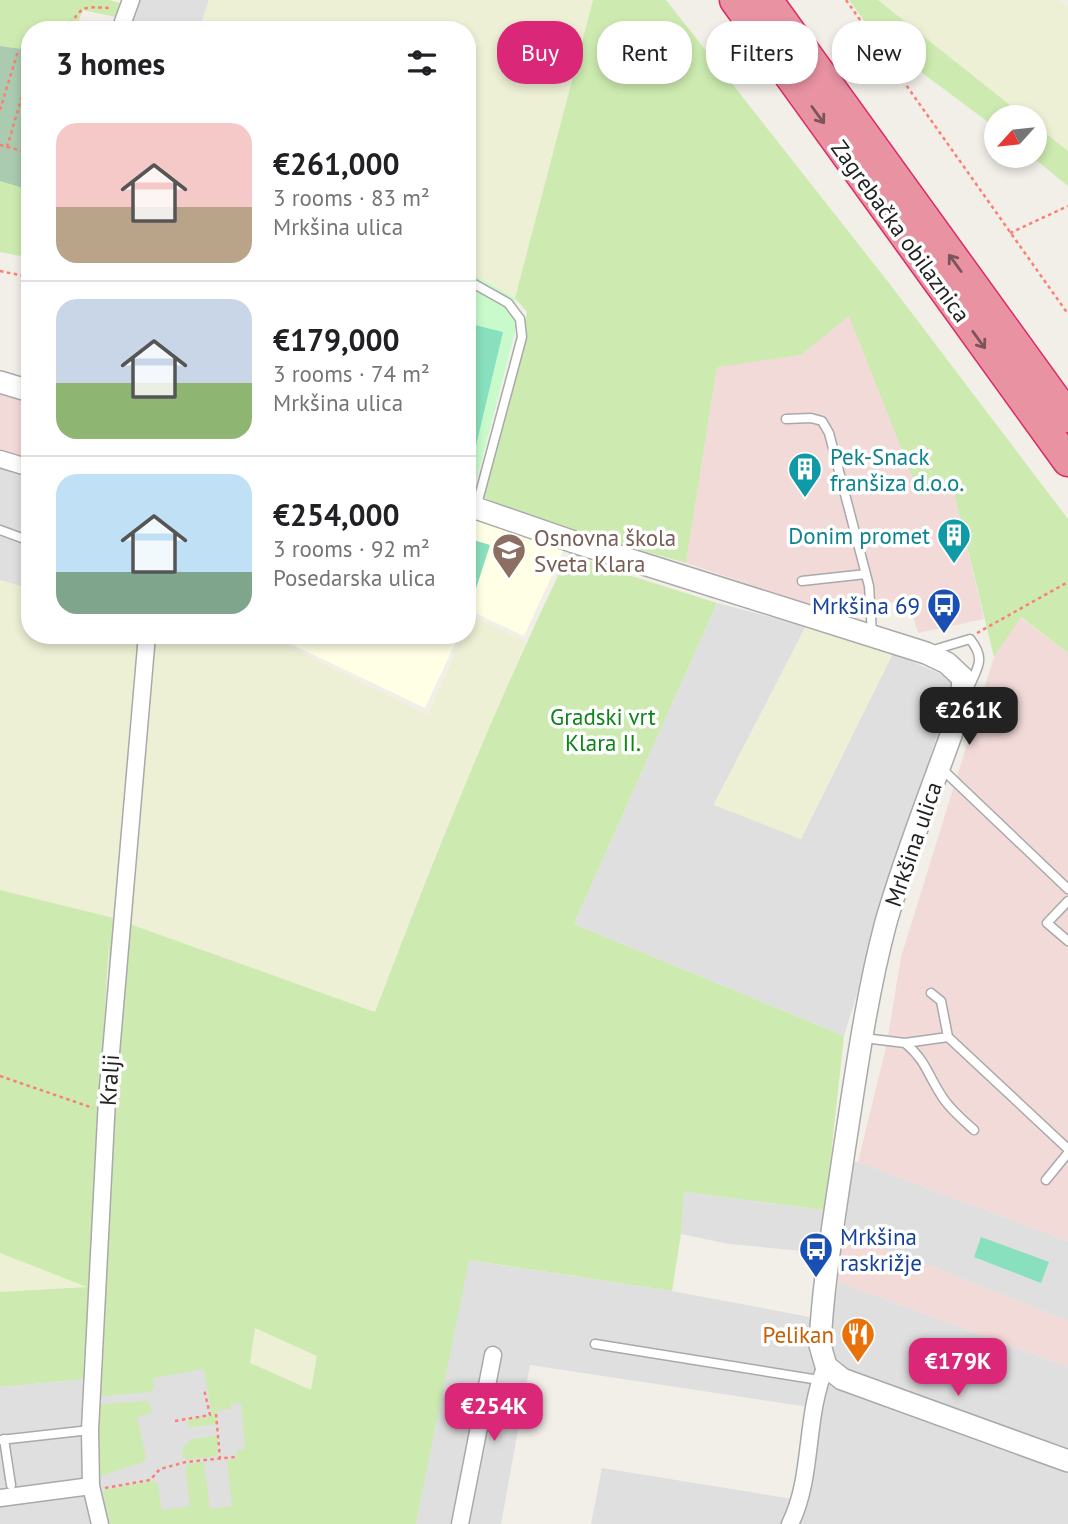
<!DOCTYPE html>
<html lang="en">
<head>
<meta charset="utf-8">
<style>
	:root { --surface:#fff; --page:#f6f6f6; --text:#202124; --muted:#757577; --line:#e0e0e0; --accent:#db2777 }
	body { margin:0; font-family:"PT Sans",sans-serif; background:var(--page); color:var(--text); height:100vh; display:flex; flex-direction:column; font-size:26px; white-space:nowrap }
	* { box-sizing:border-box; margin:0 }
	p { font-size:23px; color:var(--muted) }
	.icon { flex:none; width:38px; height:38px; fill:none; stroke:currentColor; stroke-width:2; stroke-linecap:round; stroke-linejoin:round }
	.map { position:relative; flex:1; overflow:hidden }
	.sheet { position:absolute; left:21px; top:21px; width:455px; height:623px; display:flex; flex-direction:column; background:var(--surface); border-radius:28px; box-shadow:0 4px 10px #0003 }
	.sheet>* { flex:none }
	.hud { position:absolute; left:497px; top:21px; width:466px; height:63px; display:flex; gap:14px }
	.needle { width:46px; rotate:243deg }
	.tools { position:absolute; left:984px; top:105px; display:grid; gap:14px }
	.tools a { display:grid; place-items:center; width:63px; height:63px; border-radius:50%; background:var(--surface); box-shadow:0 4px 10px #0003; font-size:35px }
	.price { position:absolute; translate:-50% -60px; padding:0 16px; border-radius:14px; background:var(--accent); color:#fff; font-size:23px; line-height:46px; filter:drop-shadow(0 2px 4px #0008) }
	.price::after { content:''; position:absolute; left:50%; top:42px; width:21px; height:16px; margin-left:-10px; background:inherit; clip-path:polygon(0 0,100% 0,50% 100%) }
	.price.on { background:#222; color:#fff }
	ul { padding:0; list-style:none }
	li { display:flex; align-items:center; gap:21px; height:175px; padding:0 35px }
	li+li { border-top:2px solid var(--line) }
	li span { display:grid; place-items:center; flex:none; width:196px; height:140px; border-radius:21px; color:#555 }
	li>.icon { margin-inline-start:auto }
	span .icon { width:84px; height:84px; fill:#fffc; stroke-width:1 }
	li b { font-size:30px }
	h2 { display:flex; justify-content:space-between; align-items:center; height:84px; padding:0 35px; font-size:30px }
	.chip { padding:0 24px; border-radius:28px; background:var(--surface); box-shadow:0 4px 10px #0003; font-size:24px; line-height:63px }
	.chip.on { background:var(--accent); color:#fff }
	.map>svg:first-child { display:block }
	.residential { fill:#e0dfdf }
	.commercial { fill:#f2dad9 }
	.education { fill:#ffffe5 }
	.farmland { fill:#eef0d5 }
	.grass { fill:#cdebb0; fill-rule:evenodd }
	.cemetery { fill:#aacbaf }
	.park { fill:#c8facc }
	.pitch { fill:#88e0be }
	.lines { fill:none; stroke-linecap:round; stroke-linejoin:round }
	.service-casing { stroke:#a9a9a9; stroke-width:11 }
	.minor-casing { stroke:#a9a9a9; stroke-width:19 }
	.tertiary-casing { stroke:#a9a9a9; stroke-width:24 }
	.motorway-casing { stroke:#dc2a67; stroke-width:33 }
	.path { stroke:#fa8072; stroke-width:2.5; stroke-dasharray:3.5 3.5; stroke-linecap:butt }
	.service { stroke:#fff; stroke-width:8 }
	.minor { stroke:#fff; stroke-width:16 }
	.tertiary { stroke:#fff; stroke-width:21 }
	.motorway { stroke:#e892a2; stroke-width:30 }
	.oneway { stroke:#7b545c }
	.labels { text-anchor:middle; dominant-baseline:central; stroke-width:7; stroke-linejoin:round; paint-order:stroke }
	.street-label { font-size:23px; fill:#222; stroke:#fff }
	.culture-label { font-size:23px; fill:#0d838f; stroke:#fff; text-anchor:start }
	.education-label { font-size:23px; fill:#785e54; stroke:#fff; text-anchor:start }
	.transit-label { font-size:23px; fill:#164399; stroke:#fff; text-anchor:end }
	.park-label { font-size:23px; fill:#0c8416; stroke:#fff }
	.food-label { font-size:23px; fill:#c56008; stroke:#fff; text-anchor:end }
</style>
</head>
<body>
<div class="map">
<svg width="1068" height="1524" viewBox="0 0 1068 1524">
	<rect width="100%" height="100%" fill="#f2efe9"/>
	<path class="residential" d="M136,0H209L199,30H126Z
		M0,464L30,473V589L0,580Z
		M717,603L806,626L714,804L801,839L893,653L954,680L844,1036L574,924Z
		M851,1162H858L1068,1241V1321L915,1260L841,1235Z
		M684,1192L825,1210L823,1253L729,1244L681,1234Z
		M468,1260L672,1291L831,1321L838,1282L1068,1367V1524H591L602,1468L805,1501L822,1409L530,1365L501,1524H416Z
		M327,1347L292,1524H0V1387L87,1379Z"/>
	<path class="commercial" d="M849,315L920,495L953,488L984,619L918,633L908,600L831,612L686,563L717,366L801,355Z
		M0,390L30,398V463L0,455Z
		M1020,617L1068,653V1241L858,1162L887,1043L901,957L994,657Z
		M841,1235L915,1260L1068,1321V1367L838,1282Z"/>
	<path class="education" d="M467,518L534,537L564,549L524,636L471,611L467,619Z
		M272,635H459L425,708Z"/>
	<path class="farmland" d="M209,0H593L515,298L467,271V30H199Z
		M878,0H1060L1068,7V151L1034,124V117H1025Z
		M0,580L30,589V635H265L428,715L463,635H467V627L472,616L526,642L431,865L375,1012L110,917L0,890Z
		M806,626L893,653L801,839L714,805Z
		M0,1253L89,1287L0,1292Z
		M255,1327L317,1356L311,1391L250,1363Z"/>
	<path class="grass" d="M0,0H109L124,4L120,18L83,10L75,30H30V50L0,46Z
		M593,0H666L889,283L1068,519V653L1021,617L994,657L953,489L920,496L849,316L801,355L717,367L686,563L546,523L483,497L527,312L515,298Z
		M849,0H878L1025,117H996V128L878,40Z
		M1034,124L1068,151V186L1031,156H1034Z
		M0,155L30,164V258L0,252Z
		M569,553L619,572L717,603L574,924L844,1036L825,1210L684,1192L681,1234L672,1291L469,1260L416,1524H110L103,1493L104,1490L154,1481L158,1484L162,1510L190,1506L185,1468L189,1464L204,1462L210,1509L232,1506L227,1460L236,1459L238,1450L245,1449L241,1403L231,1404V1409L217,1410L216,1424L189,1428L188,1420L212,1416L204,1369L153,1378L154,1388L150,1392L103,1396L99,1391L105,1246L109,941L89,1287L87,1379L0,1387V1292L87,1287L0,1253V890L110,917L375,1012C434,857 496,703 569,553ZM255,1328L317,1356L311,1390L250,1363Z
		M146,1401L150,1404L152,1413L137,1417L146,1457L144,1462L100,1476L97,1409L103,1404Z
		M215,1436L218,1438L217,1456L188,1460L183,1457V1447L192,1439Z"/>
	<path class="cemetery" d="M0,46L30,50V190L0,181Z"/>
	<path class="park" d="M467,271L515,298L517,324L475,486L467,485Z"/>
	<path class="pitch" d="M467,323L503,332L469,475H467Z
		M467,538L490,545L471,604L467,603Z
		M981,1237L1049,1262L1041,1283L974,1257Z"/>
	<g class="lines">
		<g class="service-casing">
			<path id="service" d="M467,280L508,303L520,319L522,337L476,508
				M786,419L811,418L822,421L829,433L869,586L872,633
				M26,467L30,451
				M0,530L30,541
				M802,581L866,574
				M930,651L970,639C985,658 979,665 970,685
				M942,769L1068,889
				M1068,901L1047,923L1068,941
				M931,993L941,1001L948,1037
				M864,1038L905,1043L948,1037L1068,1149
				M905,1043C926,1060 928,1076 943,1098C951,1110 963,1120 974,1130
				M1046,1180L1068,1153
				M595,1344L819,1380
				M4,1439L11,1485
				M0,1440L90,1430"/>
		</g>
		<g class="minor-casing">
			<path id="minor" d="M120,30L131,0
				M0,459L30,468
				M0,1498L91,1486
				M100,1524L91,1486L90,1430L107,1099L147,635
				M460,1524L493,1355
				M790,1524C814,1476 804,1416 826,1366"/>
		</g>
		<g class="tertiary-casing">
			<path id="tertiary" d="M0,382L30,391
				M467,505L574,542L926,653L947,663L963,678L961,707C936,779 907,849 886,922C866,997 856,1074 844,1151C835,1215 823,1280 820,1345L826,1366L842,1379L1068,1461"/>
		</g>
		<g class="motorway-casing">
			<path id="motorway" d="M735,0L1068,461
				M767,0L1068,417"/>
		</g>
		<path class="path" d="M846,0L1068,314
			M67,30C83,4 82,7 112,8
			M0,110L18,51
			M0,145L30,153
			M7,147L30,69
			M25,150L30,133
			M1010,233L1068,206
			M0,271L29,277
			M977,633L1068,582
			M0,1076L93,1108
			M216,1414L220,1458
			M175,1421L210,1415L204,1389
			M105,1488L150,1480L160,1469L186,1462L235,1457"/>
		<use href="#service" class="service"/>
		<use href="#minor" class="minor"/>
		<use href="#tertiary" class="tertiary"/>
		<use href="#motorway" class="motorway"/>
	</g>
	<defs><path id="oneway-shaft" d="M-6 0H5M1.5-3L5.5 0L1.5 3" fill="none" stroke-width="1.6" stroke-linecap="round" stroke-linejoin="round" transform="scale(1.75)"/></defs>
	<g class="oneway">
		<use href="#oneway-shaft" transform="translate(818 115) rotate(54)"/>
		<use href="#oneway-shaft" transform="translate(955 263) rotate(-126)"/>
		<use href="#oneway-shaft" transform="translate(979 340) rotate(54)"/>
	</g>
	<defs>
		<g id="building-pin" transform="scale(1.75)"><path d="M0 17L-7.5 6A9.5 9.5 0 1 1 7.5 6Z" fill="#0f9aa8" stroke="#fff"/><path d="M-4-6H4V6H1V3H-1V6H-4ZM-2.5-4.3h1.7v1.8h-1.7ZM.8-4.3h1.7v1.8H.8ZM-2.5-1h1.7V.8h-1.7ZM.8-1h1.7V.8H.8Z" fill="#fff"/></g>
		<g id="school-pin" transform="scale(1.75)"><path d="M0 17L-7.5 6A9.5 9.5 0 1 1 7.5 6Z" fill="#8d6e63" stroke="#fff"/><path d="M0-5L7-2L0 1L-7-2ZM-4 1L0 2.5L4 1V4Q0 6-4 4Z" fill="#fff"/></g>
		<g id="bus-pin" transform="scale(1.75)"><path d="M0 17L-7.5 6A9.5 9.5 0 1 1 7.5 6Z" fill="#1a4fb4" stroke="#fff"/><path d="M-5-6H5V4H4V6H2V4H-2V6H-4V4H-5ZM-3.5-4V0h7V-4ZM-3.5 1.2v1.5H-2V1.2ZM2 1.2v1.5H3.5V1.2Z" fill="#fff"/></g>
		<g id="restaurant-pin" transform="scale(1.75)"><path d="M0 17L-7.5 6A9.5 9.5 0 1 1 7.5 6Z" fill="#e8710a" stroke="#fff"/><path d="M-5-6h1v4h1v-4h1v4h1v-4h1v5L-1.5 .5V6h-2V.5L-5-1ZM5-6V6H3V1.5H1.5Q1.5-4 5-6Z" fill="#fff"/></g>
	</defs>
	<g fill-rule="evenodd">
		<use href="#building-pin" x="805" y="469"/>
		<use href="#building-pin" x="954" y="535"/>
		<use href="#school-pin" x="509" y="550"/>
		<use href="#bus-pin" x="944" y="605"/>
		<use href="#bus-pin" x="816" y="1249"/>
		<use href="#restaurant-pin" x="858" y="1334"/>
	</g>
	<g class="labels">
		<g class="street-label">
			<text transform="translate(901 231) rotate(54)">Zagrebačka obilaznica</text>
			<text transform="translate(913 844) rotate(-71)">Mrkšina ulica</text>
			<text transform="translate(109 1080) rotate(-86)">Kralji</text>
		</g>
		<g class="culture-label">
			<text x="830" y="456">Pek-Snack<tspan x="830" dy="26">franšiza d.o.o.</tspan></text>
			<text x="930" y="535" text-anchor="end">Donim promet</text>
		</g>
		<g class="education-label">
			<text x="534" y="537">Osnovna škola<tspan x="534" dy="26">Sveta Klara</tspan></text>
		</g>
		<g class="transit-label">
			<text x="920" y="605">Mrkšina 69</text>
			<text x="840" y="1236" text-anchor="start">Mrkšina<tspan x="840" dy="26">raskrižje</tspan></text>
		</g>
		<g class="park-label">
			<text x="603" y="716">Gradski vrt<tspan x="603" dy="26">Klara II.</tspan></text>
		</g>
		<g class="food-label">
			<text x="834" y="1334">Pelikan</text>
		</g>
	</g>
</svg>
<div class="tools">
<a><svg class="needle" viewBox="-14 -14 28 28"><path d="M0-13l5 13h-10z" fill="#e53935"/><path d="M0 13l5-13h-10z" fill="#757577"/></svg></a>
</div>
<b class="price on" style="left:969px;top:747px">€261K</b>
<b class="price" style="left:958px;top:1398px">€179K</b>
<b class="price" style="left:494px;top:1443px">€254K</b>
<div class="hud">
<a class="chip on">Buy</a>
<a class="chip">Rent</a>
<a class="chip">Filters</a>
<a class="chip">New</a>
</div>
<section class="sheet">
<h2>3 homes<svg class="icon" aria-label="filters" viewBox="0 0 24 24"><path d="M4 7h16M4 17h16"/><circle cx="9" cy="7" r="2"/><circle cx="15" cy="17" r="2"/></svg></h2>
<ul>
<li><span style="background:linear-gradient(#f6c9c9 60%,#b9a48a 0)"><svg class="icon" aria-label="home" viewBox="0 0 24 24"><path d="M3 11l9-7 9 7M6 9v11h12V9"/></svg></span><div><b>€261,000</b><p>3 rooms · 83 m²</p><p>Mrkšina ulica</p></div></li>
<li><span style="background:linear-gradient(#c9d6e8 60%,#8fb573 0)"><svg class="icon" aria-label="home" viewBox="0 0 24 24"><path d="M3 11l9-7 9 7M6 9v11h12V9"/></svg></span><div><b>€179,000</b><p>3 rooms · 74 m²</p><p>Mrkšina ulica</p></div></li>
<li><span style="background:linear-gradient(#bfe0f5 70%,#7fa58c 0)"><svg class="icon" aria-label="home" viewBox="0 0 24 24"><path d="M3 11l9-7 9 7M6 9v11h12V9"/></svg></span><div><b>€254,000</b><p>3 rooms · 92 m²</p><p>Posedarska ulica</p></div></li>
</ul>
</section>
</div>
</body>
</html>
